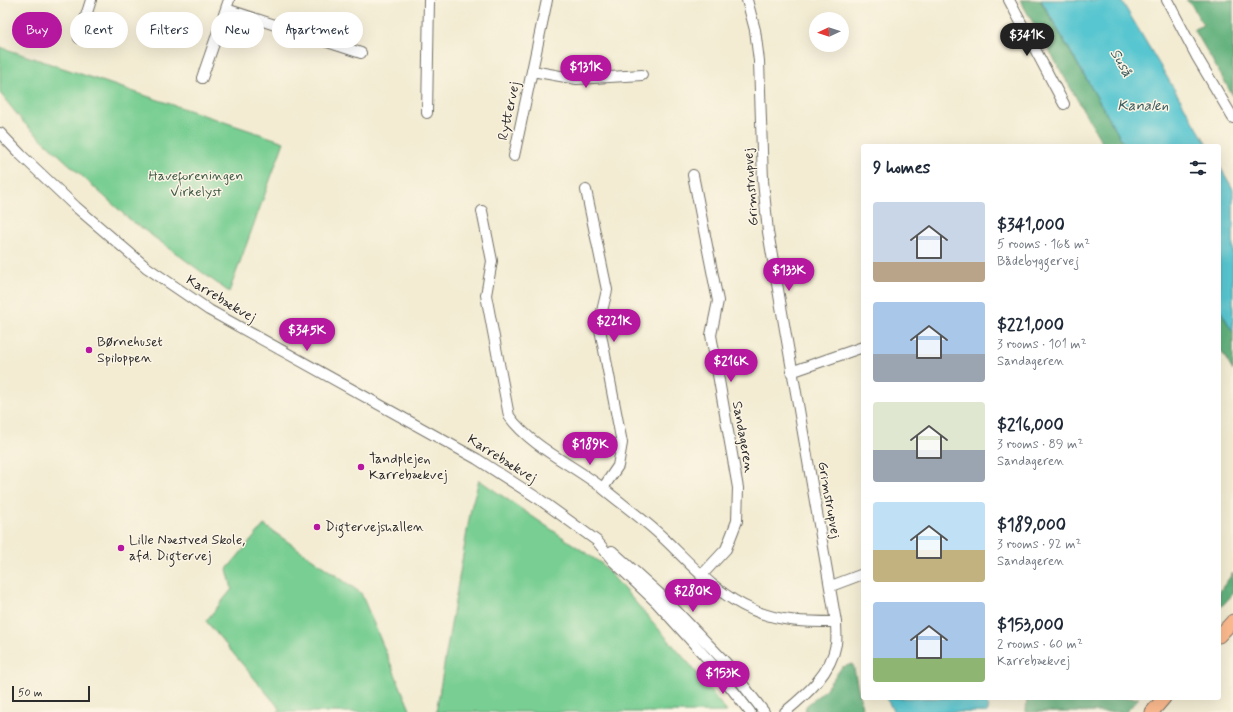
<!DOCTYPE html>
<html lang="en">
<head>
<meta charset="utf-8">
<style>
	:root { --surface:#fff; --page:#f2f2f3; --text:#1f2937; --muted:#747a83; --accent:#b5179e }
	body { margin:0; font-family:Mynerve,sans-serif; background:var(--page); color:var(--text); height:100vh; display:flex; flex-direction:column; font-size:15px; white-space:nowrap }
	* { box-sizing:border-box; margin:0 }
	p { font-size:13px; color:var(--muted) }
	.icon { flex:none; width:22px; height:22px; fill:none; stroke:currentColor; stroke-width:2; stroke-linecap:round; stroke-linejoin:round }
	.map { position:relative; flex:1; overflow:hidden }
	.details { position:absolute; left:861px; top:144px; width:360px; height:556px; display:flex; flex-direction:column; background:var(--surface); border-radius:4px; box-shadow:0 4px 16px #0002 }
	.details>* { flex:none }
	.banner { position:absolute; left:12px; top:12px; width:380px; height:36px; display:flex; gap:8px }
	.needle { width:26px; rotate:266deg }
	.tools { position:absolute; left:809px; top:12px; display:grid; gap:8px }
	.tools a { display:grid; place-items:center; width:40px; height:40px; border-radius:50%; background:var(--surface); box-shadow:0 4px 16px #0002; font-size:20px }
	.scale { position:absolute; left:12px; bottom:10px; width:78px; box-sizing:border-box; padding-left:4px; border:2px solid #2b2b2b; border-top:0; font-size:11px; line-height:14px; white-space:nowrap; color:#2b2b2b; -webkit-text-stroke:3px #fcf5e5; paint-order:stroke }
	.price { position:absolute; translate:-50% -34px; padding:0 9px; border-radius:14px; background:var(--accent); color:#fff; font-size:13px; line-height:26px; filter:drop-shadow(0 1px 2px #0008) }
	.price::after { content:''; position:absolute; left:50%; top:24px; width:12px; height:9px; margin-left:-6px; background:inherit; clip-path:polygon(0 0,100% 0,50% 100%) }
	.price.active { background:#222; color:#fff }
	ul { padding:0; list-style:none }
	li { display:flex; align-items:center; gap:12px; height:100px; padding:0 12px }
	li span { display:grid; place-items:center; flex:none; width:112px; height:80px; border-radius:4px; color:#555 }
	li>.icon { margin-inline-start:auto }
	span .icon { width:48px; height:48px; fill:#fffc; stroke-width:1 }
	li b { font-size:17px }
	h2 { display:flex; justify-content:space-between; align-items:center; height:48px; padding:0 12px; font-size:17px }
	.tag { padding:0 14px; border-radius:18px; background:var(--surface); box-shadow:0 4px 16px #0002; font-size:14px; line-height:36px }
	.tag.active { background:var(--accent); color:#fff }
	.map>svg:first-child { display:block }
	.green { fill:#78ce93; stroke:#527c5f }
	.forest { fill:#62b17d; stroke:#466e54 }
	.water { fill:#59c6d0; stroke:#42787e }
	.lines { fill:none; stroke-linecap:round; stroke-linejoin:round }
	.minor-casing { stroke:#716f66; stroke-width:12 }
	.major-casing { stroke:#716f66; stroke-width:15 }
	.minor { stroke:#fff; stroke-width:10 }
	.major { stroke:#fcba8e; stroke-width:13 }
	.poi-dot { fill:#b5179e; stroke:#fcf5e5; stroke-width:1.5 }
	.labels { text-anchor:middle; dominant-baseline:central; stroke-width:3; stroke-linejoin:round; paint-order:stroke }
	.street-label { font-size:14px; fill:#2b2b2b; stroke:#fcf5e5 }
	.park-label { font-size:14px; fill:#425c4a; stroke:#fcf5e5 }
	.poi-label { font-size:14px; fill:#2b2b2b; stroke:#fcf5e5; text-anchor:start }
	.water-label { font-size:15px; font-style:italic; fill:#395a5d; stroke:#fcf5e5 }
</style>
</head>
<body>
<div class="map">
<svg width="1233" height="712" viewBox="0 0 1233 712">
	<rect width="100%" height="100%" fill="#fcf5e5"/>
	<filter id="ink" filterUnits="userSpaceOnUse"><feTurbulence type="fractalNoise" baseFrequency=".025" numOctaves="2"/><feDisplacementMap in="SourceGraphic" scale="8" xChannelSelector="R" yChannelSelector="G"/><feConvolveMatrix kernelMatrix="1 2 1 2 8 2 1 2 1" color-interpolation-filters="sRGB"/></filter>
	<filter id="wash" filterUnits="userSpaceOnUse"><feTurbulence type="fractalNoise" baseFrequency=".012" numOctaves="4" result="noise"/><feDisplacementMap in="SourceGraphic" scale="16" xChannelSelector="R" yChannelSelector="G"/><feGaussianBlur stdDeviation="0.9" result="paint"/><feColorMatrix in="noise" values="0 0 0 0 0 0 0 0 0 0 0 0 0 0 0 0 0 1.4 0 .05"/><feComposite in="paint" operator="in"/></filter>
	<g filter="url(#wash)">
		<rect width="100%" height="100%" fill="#f3ecd3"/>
		<path class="green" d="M0,47L284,142L229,292L128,218L24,123L0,93Z
			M479,480L602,564L692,667L727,712H436L471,508Z
			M264,525L361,593L411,712H278L280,709L206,621L232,589L227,569Z"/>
		<path class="forest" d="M1020,0H1040L1125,146H1104Z
			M1186,0H1233V96L1194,29L1203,25L1191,4Z
			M1219,308L1233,332V371L1219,347Z
			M1233,573V594L1219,609V592Z
			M853,664L863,712H805L806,706L824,691L842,667Z
			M1027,698H1139L1126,712H1026Z"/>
		<path class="water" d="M1041,0H1121L1208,146H1125Z
			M1219,165L1233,189V332L1219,308Z
			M886,698H987L988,712H894Z"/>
	</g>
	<g filter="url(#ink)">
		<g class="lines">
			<g class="minor-casing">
				<path id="minor" d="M747,0L755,30L759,61L763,181L768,232L836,622C836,629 837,637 836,644C831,673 807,694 785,712
					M1009,0L1064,104
					M1167,0L1197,57L1233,118
					M226,9L361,53
					M79,38L91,0
					M532,71L577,79L642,75
					M202,78L229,0
					M427,113L429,0
					M0,133L21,155L76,207L146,267L209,310L477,459L539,499L597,541L614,562L657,603L713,665L750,712
					M514,156L547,0
					M693,175L718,301L711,335L738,488L737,521L726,549L701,576
					M586,190L607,290L599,324L622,443L618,466L603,488
					M482,211L492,261L486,295L509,416C532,448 574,465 605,490C622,504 640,517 657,532C687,559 714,594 753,610C780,622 807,622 836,622
					M791,372L863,347
					M612,551L663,597L726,663L764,712
					M831,586L863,574"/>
			</g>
			<g class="major-casing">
				<path id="major" d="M1219,636L1233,621
					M1152,712L1164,698"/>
			</g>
			<use href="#minor" class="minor"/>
			<use href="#major" class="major"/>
		</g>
	</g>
	<g class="poi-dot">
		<circle cx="89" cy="350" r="4"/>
		<circle cx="361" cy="467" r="4"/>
		<circle cx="317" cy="527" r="4"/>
		<circle cx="121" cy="548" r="4"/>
	</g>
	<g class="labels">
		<g class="street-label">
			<text transform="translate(509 111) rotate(-78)">Ryttervej</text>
			<text transform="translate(751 187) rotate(-94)">Grimstrupvej</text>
			<text transform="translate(221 299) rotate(31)">Karrebækvej</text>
			<text transform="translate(743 437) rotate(80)">Sandageren</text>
			<text transform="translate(502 459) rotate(32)">Karrebækvej</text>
			<text transform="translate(829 500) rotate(80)">Grimstrupvej</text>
		</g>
		<g class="park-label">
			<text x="196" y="176">Haveforeningen<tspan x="196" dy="16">Virkelyst</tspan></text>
		</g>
		<g class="poi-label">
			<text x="97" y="342">Børnehuset<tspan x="97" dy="16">Spiloppen</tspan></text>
			<text x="369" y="459">Tandplejen<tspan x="369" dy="16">Karrebækvej</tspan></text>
			<text x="325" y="527">Digtervejshallen</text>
			<text x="129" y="540">Lille Næstved Skole,<tspan x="129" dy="16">afd. Digtervej</tspan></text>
		</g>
		<g class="water-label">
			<text transform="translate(1121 63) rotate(60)">Suså</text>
			<text x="1143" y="106">Kanalen</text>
		</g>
	</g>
</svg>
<div class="tools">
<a><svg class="needle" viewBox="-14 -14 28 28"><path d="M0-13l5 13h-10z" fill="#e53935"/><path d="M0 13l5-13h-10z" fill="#747a83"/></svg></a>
</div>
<div class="scale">50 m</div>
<b class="price active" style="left:1027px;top:57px">$341K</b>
<b class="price" style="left:586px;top:89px">$131K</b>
<b class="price" style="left:789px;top:292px">$133K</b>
<b class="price" style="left:614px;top:343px">$221K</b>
<b class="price" style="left:307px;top:352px">$345K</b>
<b class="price" style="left:731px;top:383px">$216K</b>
<b class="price" style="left:590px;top:466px">$189K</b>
<b class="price" style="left:693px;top:613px">$280K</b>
<b class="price" style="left:723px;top:695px">$153K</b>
<div class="banner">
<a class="tag active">Buy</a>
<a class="tag">Rent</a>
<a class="tag">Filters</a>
<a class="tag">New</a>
<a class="tag">Apartment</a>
</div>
<section class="details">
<h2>9 homes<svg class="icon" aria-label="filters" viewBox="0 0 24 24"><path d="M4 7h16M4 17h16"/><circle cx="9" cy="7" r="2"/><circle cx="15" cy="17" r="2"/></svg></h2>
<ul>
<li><span style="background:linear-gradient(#c9d6e8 75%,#b9a48a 0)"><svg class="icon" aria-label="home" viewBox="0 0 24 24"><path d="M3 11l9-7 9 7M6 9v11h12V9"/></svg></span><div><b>$341,000</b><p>5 rooms · 168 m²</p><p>Bådebyggervej</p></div></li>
<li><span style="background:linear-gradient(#a9c7e8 65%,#9aa5b1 0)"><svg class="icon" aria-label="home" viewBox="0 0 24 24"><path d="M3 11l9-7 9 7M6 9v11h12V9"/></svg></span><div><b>$221,000</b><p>3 rooms · 101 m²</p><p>Sandageren</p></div></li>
<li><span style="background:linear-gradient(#dfe7d0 60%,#9aa5b1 0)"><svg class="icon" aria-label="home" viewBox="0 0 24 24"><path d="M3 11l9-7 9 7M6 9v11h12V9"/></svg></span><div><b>$216,000</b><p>3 rooms · 89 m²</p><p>Sandageren</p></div></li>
<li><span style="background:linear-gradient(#bfe0f5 60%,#c2b280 0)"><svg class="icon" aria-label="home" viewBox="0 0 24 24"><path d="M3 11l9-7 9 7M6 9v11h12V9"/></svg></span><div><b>$189,000</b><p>3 rooms · 92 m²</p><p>Sandageren</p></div></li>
<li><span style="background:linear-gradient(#a9c7e8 70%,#8fb573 0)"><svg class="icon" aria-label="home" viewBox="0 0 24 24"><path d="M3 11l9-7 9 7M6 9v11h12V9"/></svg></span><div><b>$153,000</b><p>2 rooms · 60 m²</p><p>Karrebækvej</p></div></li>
</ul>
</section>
</div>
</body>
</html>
